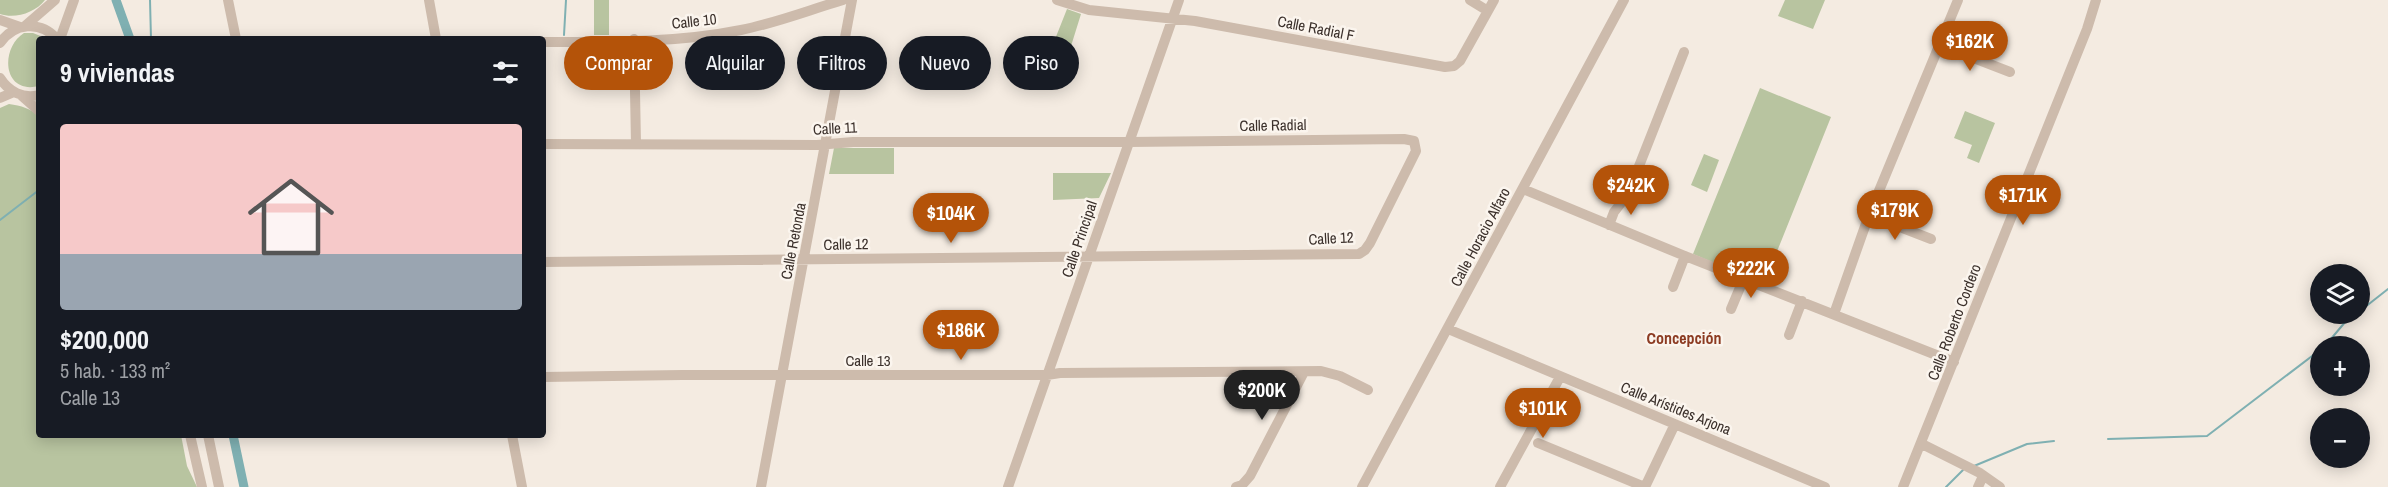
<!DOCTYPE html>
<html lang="es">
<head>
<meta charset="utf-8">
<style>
	:root { --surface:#171b24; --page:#242831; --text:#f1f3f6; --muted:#9ea1a6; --accent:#b45309 }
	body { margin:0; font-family:"Archivo Narrow",sans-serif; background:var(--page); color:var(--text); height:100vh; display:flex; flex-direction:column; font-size:22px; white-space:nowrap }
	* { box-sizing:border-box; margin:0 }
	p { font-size:20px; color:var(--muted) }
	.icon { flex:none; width:33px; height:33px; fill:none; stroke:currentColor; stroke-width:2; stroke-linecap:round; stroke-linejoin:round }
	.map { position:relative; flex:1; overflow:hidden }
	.drawer { position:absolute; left:36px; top:36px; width:510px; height:402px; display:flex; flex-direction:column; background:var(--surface); border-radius:6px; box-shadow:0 3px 15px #0003 }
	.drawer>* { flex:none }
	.banner { position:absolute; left:564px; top:36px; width:570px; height:54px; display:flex; gap:12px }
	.fabs { position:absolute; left:2310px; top:264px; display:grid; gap:12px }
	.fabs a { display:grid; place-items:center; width:60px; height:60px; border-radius:50%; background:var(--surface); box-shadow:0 3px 15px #0003; font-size:30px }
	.price { position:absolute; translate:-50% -51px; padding:0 14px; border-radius:21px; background:var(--accent); color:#fff; font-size:20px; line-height:39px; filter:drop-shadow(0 2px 3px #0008) }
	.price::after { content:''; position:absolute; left:50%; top:36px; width:18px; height:14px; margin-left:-9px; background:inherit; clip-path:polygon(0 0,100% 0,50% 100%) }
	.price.current { background:#222; color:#fff }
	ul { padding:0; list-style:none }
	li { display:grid; align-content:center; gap:12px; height:318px; padding:0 24px }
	li span { display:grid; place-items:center; height:186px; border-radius:6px; color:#555 }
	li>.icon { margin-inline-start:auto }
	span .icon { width:108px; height:108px; fill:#fffc; stroke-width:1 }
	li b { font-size:26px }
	h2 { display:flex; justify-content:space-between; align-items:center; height:72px; padding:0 24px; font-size:26px }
	.pill { padding:0 21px; border-radius:27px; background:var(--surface); box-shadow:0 3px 15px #0003; font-size:21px; line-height:54px }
	.pill.current { background:var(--accent); color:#fff }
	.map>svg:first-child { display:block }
	.green { fill:#b8c4a0 }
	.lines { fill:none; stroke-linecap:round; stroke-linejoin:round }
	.stream { stroke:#7fb0b2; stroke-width:2 }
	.canal { stroke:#7fb0b2; stroke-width:9 }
	.minor { stroke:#cdbbac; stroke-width:10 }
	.labels { text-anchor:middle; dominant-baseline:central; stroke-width:5; stroke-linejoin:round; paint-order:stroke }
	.street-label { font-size:15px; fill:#3b302b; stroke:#fbf5ee }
	.neighbourhood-label { font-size:16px; font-weight:bold; fill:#8c3b22; stroke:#fbf5ee }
</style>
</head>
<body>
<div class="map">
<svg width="2388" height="487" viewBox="0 0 2388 487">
	<rect width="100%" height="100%" fill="#f4ebe1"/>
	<path class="green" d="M0,0H45C35,13 15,19 0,14Z
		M594,0H609V35H594Z
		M1785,0H1825L1813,29L1778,16Z
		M1067,9L1081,14L1062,75L1042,72Z
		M24,33H33L48,39H39V86C2,95 0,48 24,33Z
		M1760,88L1831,117L1764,284L1693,254Z
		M9,104C21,106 31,108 39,117V435H181L187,466L197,487H0V108Z
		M1965,111L1995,123L1979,163L1967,158L1972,145L1954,138Z
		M834,148H894V174H829Z
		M1704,154L1719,160L1707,192L1691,185Z
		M1053,173H1111L1099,198L1053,200Z"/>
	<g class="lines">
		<path class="stream" d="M150,0L151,39
			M564,35L566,0
			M0,220L39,190
			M2360,311L2388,289
			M2325,346L2346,321L2356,314
			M2108,439L2207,436L2320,350
			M1974,466L2027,444L2054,441
			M1946,487L1963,470"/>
		<path class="canal" d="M116,0L130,39
			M233,435L244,487"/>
		<path class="minor" d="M228,0L236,39
			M429,0L436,39
			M1057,0L1089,10L1195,21L1445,67L1454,66L1460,61L1494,0
			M1470,0L1488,11
			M0,20L20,27
			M25,26L55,0
			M60,39L74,0
			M634,39L636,144
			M543,42C608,42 677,43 741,30C776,23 809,10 843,0
			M0,43C14,23 40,20 57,39
			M1940,45L2010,72
			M0,78C9,92 23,99 39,95
			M22,96L39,111
			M0,98L14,92
			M543,144L817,145L853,142H1129L1404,139L1414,141L1416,151L1370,243L1365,250L1359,254L543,262
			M1523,189L1685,256L1954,362
			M1869,215L1931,239
			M1609,225L1614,212L1628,194L1684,52
			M1673,287L1685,256
			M1731,309L1744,278
			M1834,314L1869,215L1958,0
			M1448,329L1825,487
			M1789,335L1802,301
			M543,377L682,375H1047L1060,373L1321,371L1340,376L1368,390
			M190,435L202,487
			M208,435L219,487
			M512,435L522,487
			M1538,443L1645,487L1675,424
			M1922,444L1980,473L2000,487
			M761,487L852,0
			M1008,487L1179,0
			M1236,487L1242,485L1250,476L1304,372
			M1362,487L1624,0
			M1500,487L1560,377
			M1903,487L2087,29L2096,0
			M1978,487L1983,476"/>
	</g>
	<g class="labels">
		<g class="street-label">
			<text transform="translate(694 21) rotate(-6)">Calle 10</text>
			<text transform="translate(1316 28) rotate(11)">Calle Radial F</text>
			<text transform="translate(1273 125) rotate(-1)">Calle Radial</text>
			<text transform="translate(835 128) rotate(-3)">Calle 11</text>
			<text transform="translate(1480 237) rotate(-62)">Calle Horacio Alfaro</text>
			<text transform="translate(1331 238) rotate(-3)">Calle 12</text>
			<text transform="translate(1079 239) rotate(-71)">Calle Principal</text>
			<text transform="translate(793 241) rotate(-79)">Calle Retonda</text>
			<text transform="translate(846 244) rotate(-1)">Calle 12</text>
			<text transform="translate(1954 322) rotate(-69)">Calle Roberto Cordero</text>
			<text x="868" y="360">Calle 13</text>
			<text transform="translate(1676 408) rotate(22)">Calle Arístides Arjona</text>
		</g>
		<g class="neighbourhood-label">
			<text x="1684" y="338">Concepción</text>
		</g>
	</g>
</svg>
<div class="fabs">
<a><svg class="icon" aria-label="layers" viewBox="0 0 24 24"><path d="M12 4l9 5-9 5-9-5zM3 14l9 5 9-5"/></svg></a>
<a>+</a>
<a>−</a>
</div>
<b class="price" style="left:1970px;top:72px">$162K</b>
<b class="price" style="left:1631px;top:216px">$242K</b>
<b class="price" style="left:2023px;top:226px">$171K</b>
<b class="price" style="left:1895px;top:241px">$179K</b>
<b class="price" style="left:951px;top:244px">$104K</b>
<b class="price" style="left:1751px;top:299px">$222K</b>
<b class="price" style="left:961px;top:361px">$186K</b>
<b class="price current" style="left:1262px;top:421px">$200K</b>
<b class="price" style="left:1543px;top:439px">$101K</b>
<div class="banner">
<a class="pill current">Comprar</a>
<a class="pill">Alquilar</a>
<a class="pill">Filtros</a>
<a class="pill">Nuevo</a>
<a class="pill">Piso</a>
</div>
<section class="drawer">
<h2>9 viviendas<svg class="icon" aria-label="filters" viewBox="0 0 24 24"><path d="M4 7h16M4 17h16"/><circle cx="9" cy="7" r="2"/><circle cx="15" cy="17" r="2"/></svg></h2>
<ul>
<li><span style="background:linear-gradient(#f6c9c9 70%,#9aa5b1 0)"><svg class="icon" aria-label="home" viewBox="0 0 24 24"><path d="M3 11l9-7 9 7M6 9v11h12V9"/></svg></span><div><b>$200,000</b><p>5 hab. · 133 m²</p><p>Calle 13</p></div></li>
</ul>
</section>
</div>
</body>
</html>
